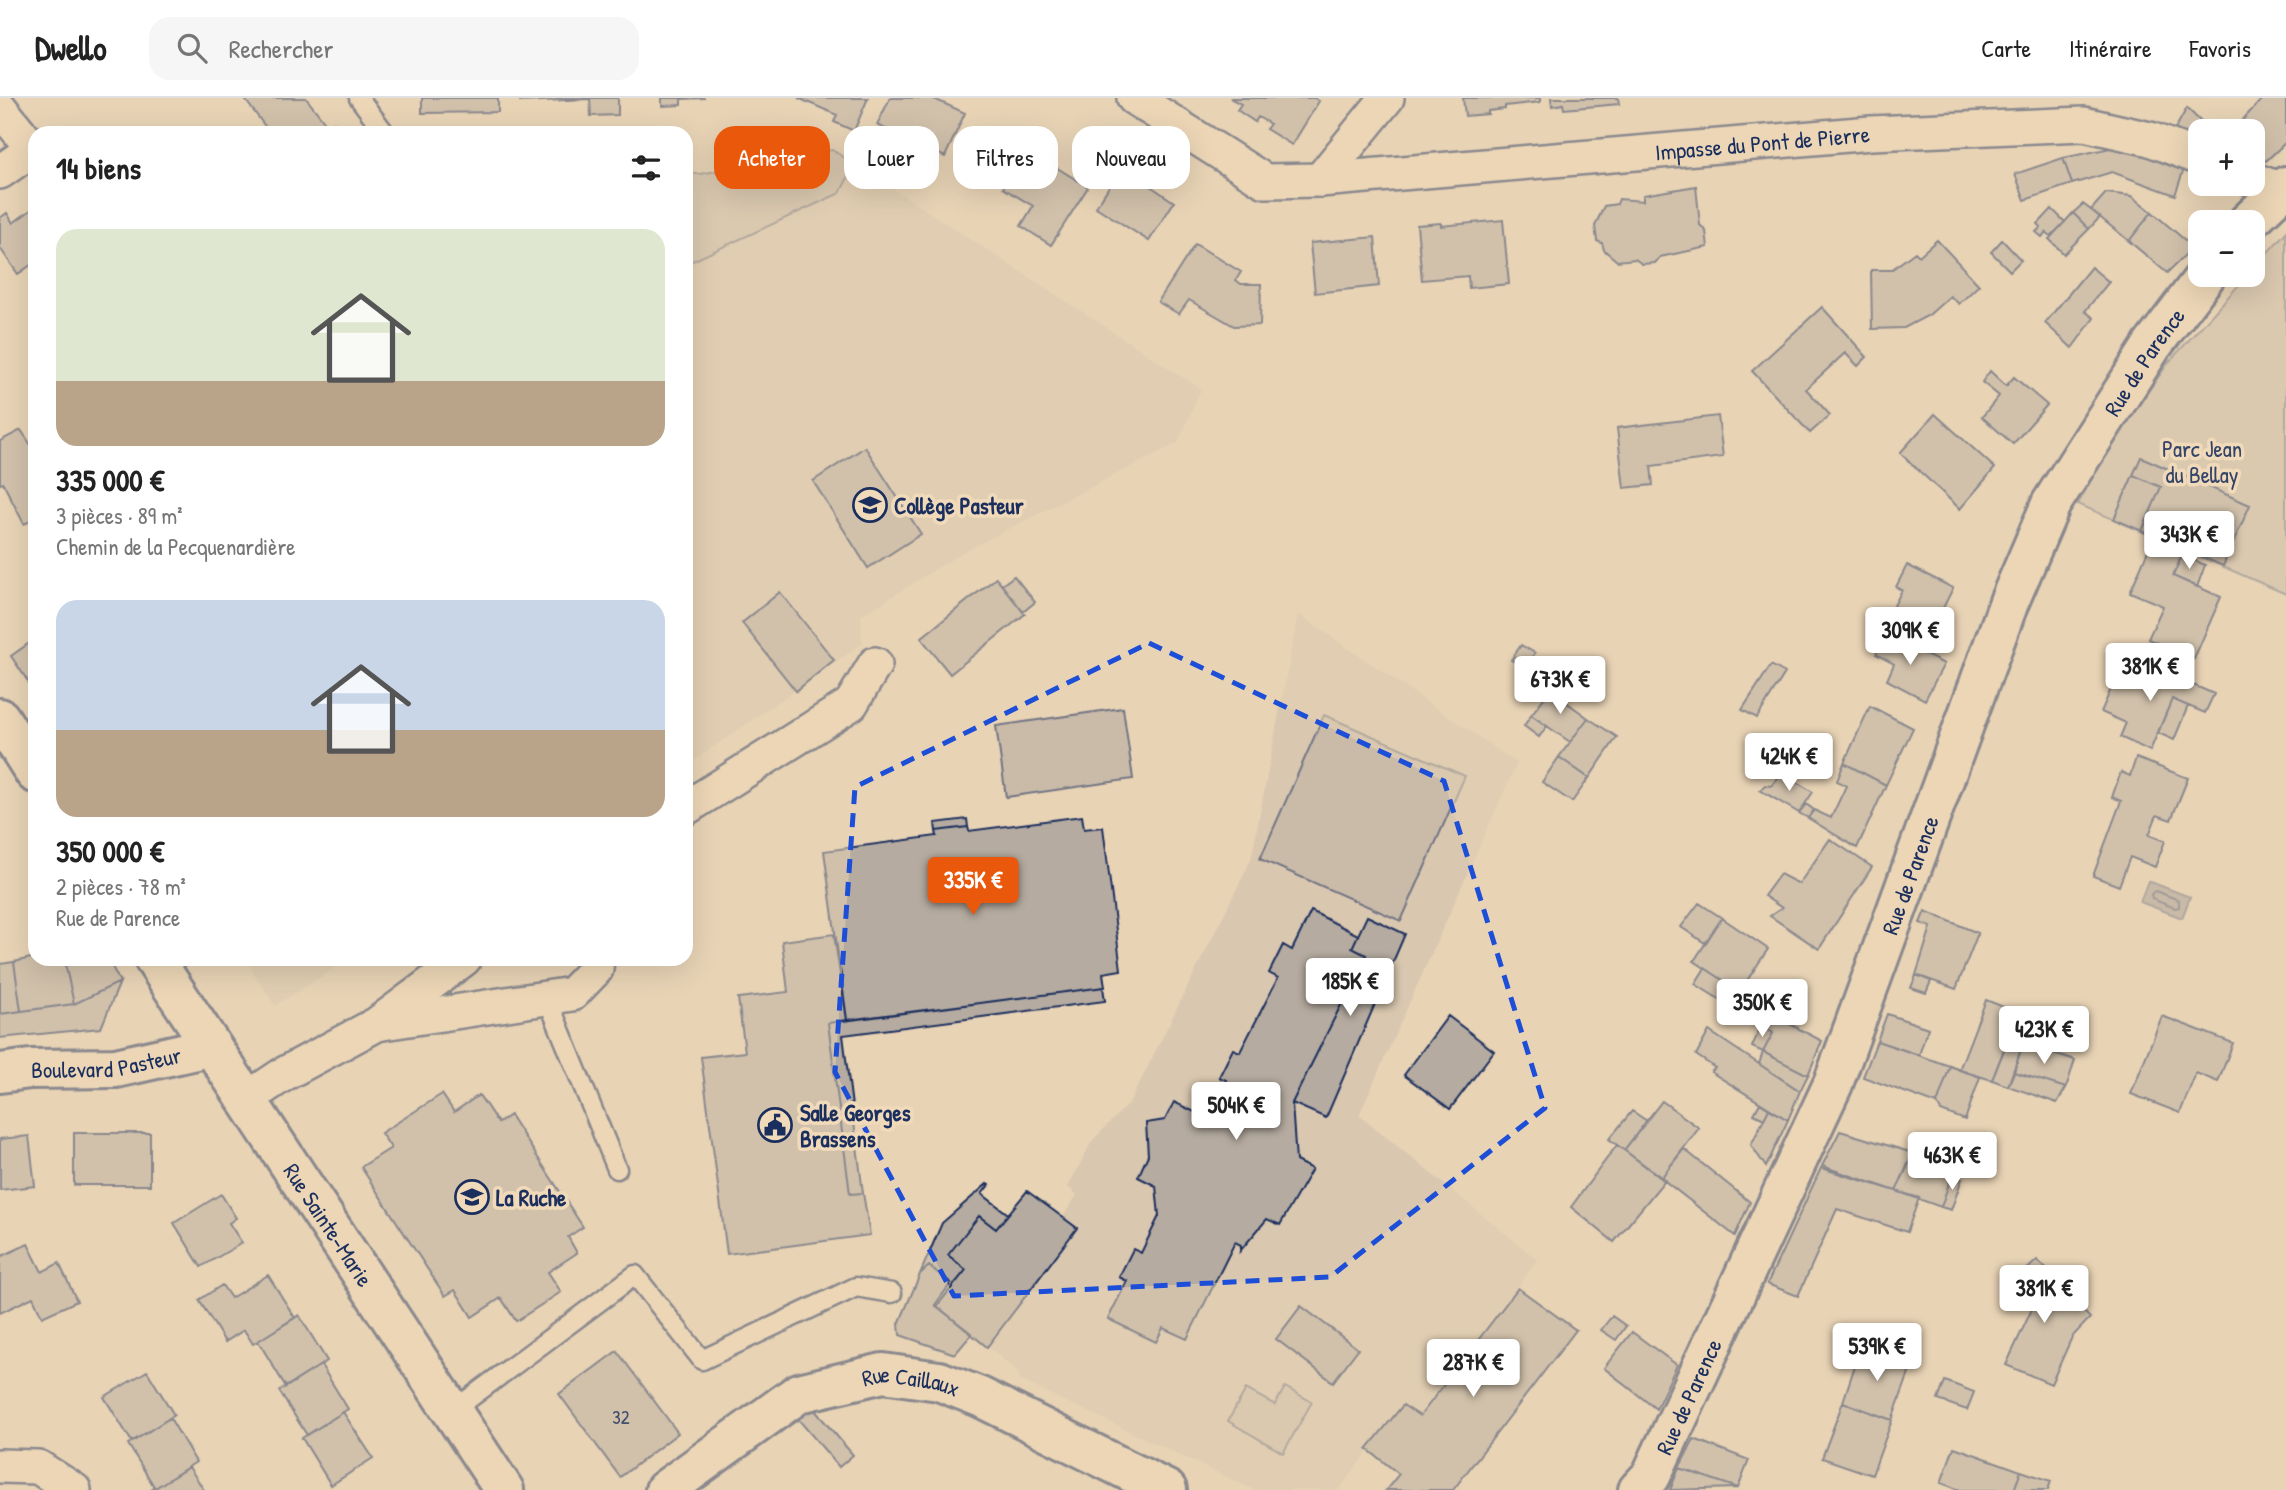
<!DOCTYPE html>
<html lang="fr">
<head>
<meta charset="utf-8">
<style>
	:root { --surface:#fff; --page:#f6f6f6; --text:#222; --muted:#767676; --line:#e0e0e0; --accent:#ea580c }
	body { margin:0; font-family:"Patrick Hand",sans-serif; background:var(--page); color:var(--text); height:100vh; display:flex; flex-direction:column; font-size:26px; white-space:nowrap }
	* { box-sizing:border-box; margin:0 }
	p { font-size:23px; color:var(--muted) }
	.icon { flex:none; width:38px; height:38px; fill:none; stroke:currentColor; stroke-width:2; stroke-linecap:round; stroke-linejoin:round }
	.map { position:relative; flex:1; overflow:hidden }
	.sheet { position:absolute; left:28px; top:28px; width:665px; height:840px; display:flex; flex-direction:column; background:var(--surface); border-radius:21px; box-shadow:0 7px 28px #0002 }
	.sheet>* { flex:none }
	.guide { position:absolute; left:714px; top:28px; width:665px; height:63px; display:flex; gap:14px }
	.tools { position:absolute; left:2188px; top:21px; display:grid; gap:14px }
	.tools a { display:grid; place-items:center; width:77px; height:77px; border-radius:14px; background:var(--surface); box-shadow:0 7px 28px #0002; font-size:35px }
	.price { position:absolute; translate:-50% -60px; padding:0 16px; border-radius:7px; background:#fff; color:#222; font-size:23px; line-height:46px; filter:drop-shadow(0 2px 4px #0008) }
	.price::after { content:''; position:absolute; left:50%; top:42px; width:21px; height:16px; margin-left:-10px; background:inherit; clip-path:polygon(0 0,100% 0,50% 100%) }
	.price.selected { background:var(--accent); color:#fff }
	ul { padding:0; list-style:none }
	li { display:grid; align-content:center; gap:14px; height:371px; padding:0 28px }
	li span { display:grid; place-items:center; height:217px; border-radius:21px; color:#555 }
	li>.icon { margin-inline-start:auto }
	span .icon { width:126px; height:126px; fill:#fffc; stroke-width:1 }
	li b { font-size:30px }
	h2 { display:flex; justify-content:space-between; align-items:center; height:84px; padding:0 28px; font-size:30px }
	.pill { padding:0 24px; border-radius:21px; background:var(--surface); box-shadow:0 7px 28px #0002; font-size:24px; line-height:63px }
	.pill.selected { background:var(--accent); color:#fff }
	header { display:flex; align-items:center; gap:42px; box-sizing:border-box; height:98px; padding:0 35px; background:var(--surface); border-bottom:2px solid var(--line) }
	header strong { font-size:33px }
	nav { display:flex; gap:38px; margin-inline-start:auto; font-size:24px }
	.search { width:490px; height:63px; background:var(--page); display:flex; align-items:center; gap:18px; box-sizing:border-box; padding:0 24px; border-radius:21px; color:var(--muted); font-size:26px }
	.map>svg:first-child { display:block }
	.built { fill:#d9c7af }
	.green { fill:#cabba9; stroke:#727584; stroke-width:2 }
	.water { fill:#a29b97; stroke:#6c7080; stroke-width:2 }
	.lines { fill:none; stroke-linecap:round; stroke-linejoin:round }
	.shore { stroke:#515a75; stroke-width:2 }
	.building { fill:#b5aba0; stroke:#1b2f5e; stroke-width:2 }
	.lane-casing { stroke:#1b2f5e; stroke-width:23 }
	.street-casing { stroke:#1b2f5e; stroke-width:38 }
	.secondary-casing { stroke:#1b2f5e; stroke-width:44 }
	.lane { stroke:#f1dab9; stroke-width:18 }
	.street { stroke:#f1dab9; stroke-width:33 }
	.secondary { stroke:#f1dab9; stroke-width:38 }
	.marked { fill:none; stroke:#1d4ed8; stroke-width:5; stroke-dasharray:14 9; stroke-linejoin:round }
	.labels { text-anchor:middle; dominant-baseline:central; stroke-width:7; stroke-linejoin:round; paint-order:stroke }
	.number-label { font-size:19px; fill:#424e6e }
	.street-label { font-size:23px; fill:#1b2f5e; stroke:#f1dab9 }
	.park-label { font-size:23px; fill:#354469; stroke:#f1dab9 }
	.poi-label { font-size:23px; font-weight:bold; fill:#1b2f5e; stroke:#f1dab9; text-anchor:start }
</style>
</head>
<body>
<header>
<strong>Dwello</strong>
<div class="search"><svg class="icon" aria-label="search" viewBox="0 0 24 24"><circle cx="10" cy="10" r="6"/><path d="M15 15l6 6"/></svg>Rechercher</div>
<nav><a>Carte</a><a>Itinéraire</a><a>Favoris</a></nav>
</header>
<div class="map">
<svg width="2286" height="1392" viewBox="0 0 2286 1392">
	<rect width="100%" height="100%" fill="#e8d3b5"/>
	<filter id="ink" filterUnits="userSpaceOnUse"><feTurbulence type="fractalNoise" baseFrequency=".0143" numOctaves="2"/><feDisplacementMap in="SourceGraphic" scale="14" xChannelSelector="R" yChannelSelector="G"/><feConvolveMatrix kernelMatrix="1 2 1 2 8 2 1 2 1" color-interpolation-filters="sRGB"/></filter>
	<g filter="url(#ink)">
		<path class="built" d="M855,66L1201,291L1178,345L963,454L861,518L862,546L686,668V166L839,95Z
			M1298,516L1517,665L1359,1017L1538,1162L1420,1318L1403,1307L1339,1392H1254L1020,1282L1018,1274L972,1236L955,1256L900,1237L899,1226L942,1125L987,1086L989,1087L982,1097L1008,1116L1027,1093L1063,1119L1077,1097L1068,1089L1092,1043L1130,1004L1251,762Z
			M245,861H349L275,908Z"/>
		<path class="green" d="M832,52L855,66L840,95L686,166V75L700,76Z
			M2286,134V496L2078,406L2109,349L2169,264L2248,177H2252V172Z
			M1123,610L1133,681L1006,699L996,628Z
			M1324,617L1465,678L1401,823L1260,761Z
			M1285,1289L1312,1304L1283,1355L1228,1323L1246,1291L1275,1307Z"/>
		<path class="water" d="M2148,783L2190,799L2182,820L2140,804Z"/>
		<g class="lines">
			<path class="shore" d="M2155,793L2179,802V809L2175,810L2152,801L2151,796Z"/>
		</g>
		<path class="building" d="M244,0H306L327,27L317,35H270Z
			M422,0H498V14L422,15Z
			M520,0H618V17L591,18L590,1L520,4Z
			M662,0H705L681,1V7L662,8Z
			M798,0H868L854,33L834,24L837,17Z
			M890,0H932L965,15L945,59L877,27Z
			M1230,0H1314L1319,3L1292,47L1266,31L1270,26L1258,19L1255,24L1237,12L1241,6Z
			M1463,0H1540V4L1505,8V11L1488,13V16L1465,18Z
			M1551,0H1618L1619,6L1564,11L1563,6L1552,8Z
			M2263,0H2286V44L2266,63L2252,49V33L2234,31Z
			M2187,10L2210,33H2200V45L2175,31Z
			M330,25L348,27L354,35H317Z
			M1031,46L1049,58L1046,63L1088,89L1051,147L1021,128L1033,108L1003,90Z
			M2120,48L2185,68L2175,97L2112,74L2072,86L2063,60Z
			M2063,60L2072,86L2025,102L2015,76Z
			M1124,65L1151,83L1149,87L1174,104L1149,143L1096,109Z
			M1696,88L1700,127L1706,133L1708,149L1660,159L1655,165L1642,166L1635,161L1617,163L1604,152L1602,145L1597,143L1595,128L1604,108L1617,106L1619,101L1643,103V97Z
			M2106,95L2132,98L2152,114L2129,143L2091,112Z
			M2083,106L2100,119L2089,131L2073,115Z
			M35,109V164L18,176L0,150V120L7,115L13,125Z
			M2052,111L2065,124L2051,138L2046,134L2042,139L2036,134L2041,129L2038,126Z
			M2152,114L2193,149L2167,175L2129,143Z
			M2073,115L2089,131L2064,156L2049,141Z
			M1503,122L1509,186L1469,190L1468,178L1422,182L1417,127L1441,125V128Z
			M1375,139L1379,188L1315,195L1310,145Z
			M1937,142L1979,187L1959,206L1950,198L1929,217L1904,230L1872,231L1871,172H1891L1915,154L1919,158Z
			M2002,142L2021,162L2010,173L1991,154Z
			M1195,146L1241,174L1236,182L1241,186H1261L1260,227L1234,228L1189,202L1179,216L1158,204Z
			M2091,169L2109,184L2085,213L2094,220L2072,250L2045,225Z
			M1822,209L1867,259L1858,268L1845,255L1806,291L1830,317L1810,335L1752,273Z
			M1990,273L2006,288L2014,279L2047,307L2013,346L1982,319L1999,298L1982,284Z
			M1935,316L1995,370L1960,411L1900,355Z
			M1718,318L1723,359L1651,368L1653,387L1624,390L1617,330Z
			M21,332L35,353V421L24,426L3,385L0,386V343Z
			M865,349L921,436L868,470L813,383Z
			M2141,359L2250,407L2223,468L2142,433L2161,389L2133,377Z
			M2133,377L2161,389L2142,433L2114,421Z
			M2152,443L2182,457L2173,478L2221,499L2194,561L2148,541L2163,508L2130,494Z
			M2182,457L2205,467L2197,489L2173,478Z
			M1907,467L1953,490L1921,555L1880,535L1902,492L1896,489Z
			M1014,478L1035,504L1023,514L1002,487Z
			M996,480L1025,516L950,576L921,540Z
			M780,494L834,562L796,593L742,525Z
			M1886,537L1944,566L1925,602L1887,582L1894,566L1876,556Z
			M35,541V594L11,558Z
			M1521,547L1535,555L1525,570L1511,562Z
			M2145,566L2214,596L2205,615L2172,601L2150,653L2120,639L2126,625L2101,614L2118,575L2137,583Z
			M1771,567L1785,575L1757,620L1742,612Z
			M1550,592L1588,620L1570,644L1531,617Z
			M2172,601L2188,608L2174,642L2158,635Z
			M1870,608L1913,630L1886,687L1844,665Z
			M1531,617L1547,628L1539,639L1524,628Z
			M1588,620L1617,639L1589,680L1559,659Z
			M1559,659L1589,680L1572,704L1542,684Z
			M2136,660L2188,680L2171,722L2157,717L2149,737L2165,743L2155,769L2130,759L2119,788L2093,778L2121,703L2112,699L2121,674L2130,678Z
			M1844,665L1886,687L1857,750L1808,720L1814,712L1831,720L1846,688L1837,683Z
			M1782,675L1813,694L1799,715L1760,692L1765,687L1771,688Z
			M1806,706L1814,712L1808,720L1799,715Z
			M1082,718L1084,731L1103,729L1121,872L1103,875L1105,889L847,922L824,753L937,738L936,733L968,729L969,733Z
			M967,721L968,729L936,733L935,725Z
			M1830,741L1872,769L1819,851L1770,818L1782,810L1764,798L1780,776L1799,786Z
			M1699,805L1722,820L1705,845L1681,829Z
			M1311,813L1358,837L1352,850L1366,857L1292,1005L1296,1063L1312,1071L1280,1127L1267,1121L1240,1153L1241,1147L1235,1144L1187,1241L1163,1230L1156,1244L1108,1221L1127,1183L1119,1179L1133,1151L1141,1155L1159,1118L1156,1088L1138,1079L1148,1057L1146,1025L1165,1022L1174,1004L1207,1020L1226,982L1219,979L1233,951L1240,954L1278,880L1269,875L1283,847L1292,852Z
			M1925,813L1978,835L1956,891L1916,877L1931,829L1920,825Z
			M1367,818L1405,836L1326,1020L1292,1005L1366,857L1352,850Z
			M1722,820L1768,851L1740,893L1694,863Z
			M834,836L847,922L828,925L850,1096L863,1095L870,1137L727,1156L701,959L745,954L738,900L788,894L782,843Z
			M35,859L64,861L74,906L21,913L14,864Z
			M64,861H108L120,884L74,906Z
			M14,864L21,913L0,916V866Z
			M1705,870L1782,922L1822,943L1808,977L1763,954L1773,935L1695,886Z
			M1916,877L1931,883L1926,895L1911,890Z
			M120,884L101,930L0,940V916L74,906Z
			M1103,889L1105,903L843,937L863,1095L850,1096L828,925Z
			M1986,902L2019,915L1992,982L1959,972Z
			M1887,916L1928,930L1919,957L1877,943Z
			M1448,918L1494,953L1450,1011L1404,977Z
			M2162,918L2233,945L2218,984L2196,975L2180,1015L2131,996Z
			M1761,928L1773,935L1763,954L1752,949Z
			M1709,933L1800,993L1788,1022L1711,974L1715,970L1696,957Z
			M2008,941L2023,945L2008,988L1992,982Z
			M1877,943L1950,968L1937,1006L1863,979Z
			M2023,945L2075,962L2066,990L2014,974Z
			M1763,954L1808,977L1800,993L1759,966Z
			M1950,968L1980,979L1965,1022L1941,1013L1937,1006Z
			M2014,974L2066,990L2057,1005L2008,988Z
			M442,996L454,1014L479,997L498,1025L510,1017L583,1129L568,1139L577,1155L548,1174L561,1194L516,1223L501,1200L472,1219L455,1192L445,1198L361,1069L391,1050L381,1035Z
			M1662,1003L1699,1030L1661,1080L1624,1052Z
			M1760,1005L1769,1011L1764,1021L1754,1016Z
			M1769,1011L1788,1022L1766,1069L1751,1047Z
			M1632,1013L1647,1023L1624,1052L1609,1041Z
			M1840,1033L1913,1055L1896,1093L1822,1068Z
			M74,1035H150V1087H74Z
			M29,1038L35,1088L0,1092V1041Z
			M1617,1047L1665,1082L1614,1144L1571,1109Z
			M1684,1051L1750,1104L1735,1138L1661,1080Z
			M1913,1057L1952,1076L1941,1109L1896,1093Z
			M1821,1070L1919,1100L1907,1134L1837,1111L1798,1198L1767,1186Z
			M1952,1076L1962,1081L1951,1112L1941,1109Z
			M987,1086L989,1087L982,1096L1008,1116L996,1131L979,1118L948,1157L966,1172L937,1208L935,1207L951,1185L929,1168L920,1176L942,1125Z
			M1027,1093L1077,1130L987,1249L937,1208L966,1172L948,1157L979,1118L996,1131Z
			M221,1096L236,1120L229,1125L242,1145L201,1169L174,1125Z
			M28,1146L42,1174L59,1165L77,1203L42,1219L33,1199L0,1215V1159Z
			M2037,1162L2050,1174L2046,1178L2057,1190L2059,1188L2090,1220L2072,1239L2051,1286L2006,1267L2032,1211L2009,1188Z
			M929,1168L951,1185L935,1207L972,1236L955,1256L900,1237L899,1226L920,1176Z
			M268,1177L295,1220L253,1246L244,1232L225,1244L199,1202L222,1187L231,1200Z
			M1518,1190L1576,1232L1453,1392H1386L1399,1376L1367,1351L1403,1307L1420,1318Z
			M1301,1208L1358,1251L1333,1284L1276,1241Z
			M299,1217L327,1263L286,1289L258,1243Z
			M1612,1218L1626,1228L1616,1242L1601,1232Z
			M1632,1234L1677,1267L1656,1311L1604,1270Z
			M1861,1249L1912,1267L1892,1322L1843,1304Z
			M617,1253L678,1335L620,1379L559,1296Z
			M321,1267L348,1311L307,1337L279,1293Z
			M147,1273L174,1317L132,1344L104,1299Z
			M1945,1283L1974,1294L1967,1312L1938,1302Z
			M1843,1304L1892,1322L1872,1377L1822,1360Z
			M813,1310L853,1357L839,1369L798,1321Z
			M343,1314L373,1360L331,1387L302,1340Z
			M170,1320L196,1364L155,1390L128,1346Z
			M1694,1341L1749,1362L1738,1390L1679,1370Z
			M1954,1349L2021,1373L2014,1392H1960L1941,1385Z
			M189,1369L204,1392H151L155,1390Z
			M1679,1370L1738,1390L1670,1392Z
			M2021,1373L2051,1383L2048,1392H2014Z"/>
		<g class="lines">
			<g class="lane-casing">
				<path id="lane" d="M359,0L385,35
					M547,900L617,1071
					M451,1314L635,1177L702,1262L856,1189L892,1195"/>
			</g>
			<g class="street-casing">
				<g id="street">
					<path id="s1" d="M1134,0L1265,83L1320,82L1871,35L2084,26L2150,41L2200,60"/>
					<path d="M0,10L33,51L0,74"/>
					<path d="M2252,81L2281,92"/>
					<path d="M1320,82L1387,0"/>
					<path d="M686,710L851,606L875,566"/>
					<path d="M383,925L572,896L596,871L597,861"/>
					<path d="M245,1002L284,976L377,926L464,861"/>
					<path d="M0,1368L38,1369L74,1392"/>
				</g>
			</g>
			<g class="secondary-casing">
				<g id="secondary">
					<path d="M2248,124L2286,88"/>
					<path d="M0,620L35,675"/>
					<path id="s2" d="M154,861L504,1392"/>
					<path id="s3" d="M0,975L30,971L116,970L209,949"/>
					<path id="s4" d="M665,1392L799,1295L883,1275L939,1283L980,1299L1167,1392"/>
					<path id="s5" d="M1638,1392L1651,1378L1833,986L2009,504L2051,406L2152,248L2206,177"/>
				</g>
			</g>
			<use href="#lane" class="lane"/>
			<use href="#street" class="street"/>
			<use href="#secondary" class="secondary"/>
		</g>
	</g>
	<path d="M0 0H2286V1392H0ZM1149,545L1444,683L1545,1010L1330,1179L954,1198L835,974L855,689Z" fill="#e8d3b5" fill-opacity=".55" fill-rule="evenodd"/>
	<path class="marked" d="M1149,545L1444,683L1545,1010L1330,1179L954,1198L835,974L855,689Z"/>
	<defs>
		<g id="school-ring" transform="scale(1.75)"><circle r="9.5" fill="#f1dab9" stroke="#1b2f5e" stroke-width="1.5"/><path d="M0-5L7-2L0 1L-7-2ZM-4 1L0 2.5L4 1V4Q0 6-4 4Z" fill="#1b2f5e"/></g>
		<g id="civic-ring" transform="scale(1.75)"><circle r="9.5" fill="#f1dab9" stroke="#1b2f5e" stroke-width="1.5"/><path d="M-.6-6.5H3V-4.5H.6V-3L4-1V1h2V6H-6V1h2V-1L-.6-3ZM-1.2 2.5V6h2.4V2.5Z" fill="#1b2f5e"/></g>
	</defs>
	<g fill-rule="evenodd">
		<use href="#school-ring" x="870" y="407"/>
		<use href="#civic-ring" x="775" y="1027"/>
		<use href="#school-ring" x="472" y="1099"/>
	</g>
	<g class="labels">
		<g class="number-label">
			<text x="621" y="1319">32</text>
		</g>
		<g class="street-label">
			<text stroke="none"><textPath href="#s1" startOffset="654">Impasse du Pont de Pierre</textPath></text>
			<text stroke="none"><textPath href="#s5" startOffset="1241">Rue de Parence</textPath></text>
			<text stroke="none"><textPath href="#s5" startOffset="674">Rue de Parence</textPath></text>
			<text stroke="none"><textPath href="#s3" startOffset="107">Boulevard Pasteur</textPath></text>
			<text stroke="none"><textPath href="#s2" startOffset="318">Rue Sainte-Marie</textPath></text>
			<text stroke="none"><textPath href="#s4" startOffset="280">Rue Caillaux</textPath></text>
			<text stroke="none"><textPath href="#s5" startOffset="107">Rue de Parence</textPath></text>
		</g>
		<g class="park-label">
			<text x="2202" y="350">Parc Jean<tspan x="2202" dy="26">du Bellay</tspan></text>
		</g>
		<g class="poi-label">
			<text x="894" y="407">Collège Pasteur</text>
			<text x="800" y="1014">Salle Georges<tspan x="800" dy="26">Brassens</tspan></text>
			<text x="496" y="1099">La Ruche</text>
		</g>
	</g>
</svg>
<div class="tools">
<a>+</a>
<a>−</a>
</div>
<b class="price" style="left:2189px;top:473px">343K €</b>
<b class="price" style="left:1910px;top:569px">309K €</b>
<b class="price" style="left:2150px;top:605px">381K €</b>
<b class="price" style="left:1560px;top:618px">673K €</b>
<b class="price" style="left:1789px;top:695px">424K €</b>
<b class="price selected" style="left:973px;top:819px">335K €</b>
<b class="price" style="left:1350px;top:920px">185K €</b>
<b class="price" style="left:1762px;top:941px">350K €</b>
<b class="price" style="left:2044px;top:968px">423K €</b>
<b class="price" style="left:1236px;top:1044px">504K €</b>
<b class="price" style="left:1952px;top:1094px">463K €</b>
<b class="price" style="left:2044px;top:1227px">381K €</b>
<b class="price" style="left:1877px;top:1285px">539K €</b>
<b class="price" style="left:1473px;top:1301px">287K €</b>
<div class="guide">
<a class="pill selected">Acheter</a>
<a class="pill">Louer</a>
<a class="pill">Filtres</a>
<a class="pill">Nouveau</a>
</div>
<section class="sheet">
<h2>14 biens<svg class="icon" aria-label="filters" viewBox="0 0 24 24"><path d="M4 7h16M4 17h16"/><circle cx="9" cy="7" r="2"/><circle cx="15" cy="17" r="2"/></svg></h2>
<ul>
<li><span style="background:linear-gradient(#dfe7d0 70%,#b9a48a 0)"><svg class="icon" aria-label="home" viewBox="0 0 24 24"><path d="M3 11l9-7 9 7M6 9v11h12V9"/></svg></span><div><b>335 000 €</b><p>3 pièces · 89 m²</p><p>Chemin de la Pecquenardière</p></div></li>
<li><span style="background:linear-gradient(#c9d6e8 60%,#b9a48a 0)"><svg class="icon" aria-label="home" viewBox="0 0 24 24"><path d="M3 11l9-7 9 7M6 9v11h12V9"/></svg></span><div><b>350 000 €</b><p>2 pièces · 78 m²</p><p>Rue de Parence</p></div></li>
</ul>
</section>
</div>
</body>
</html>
